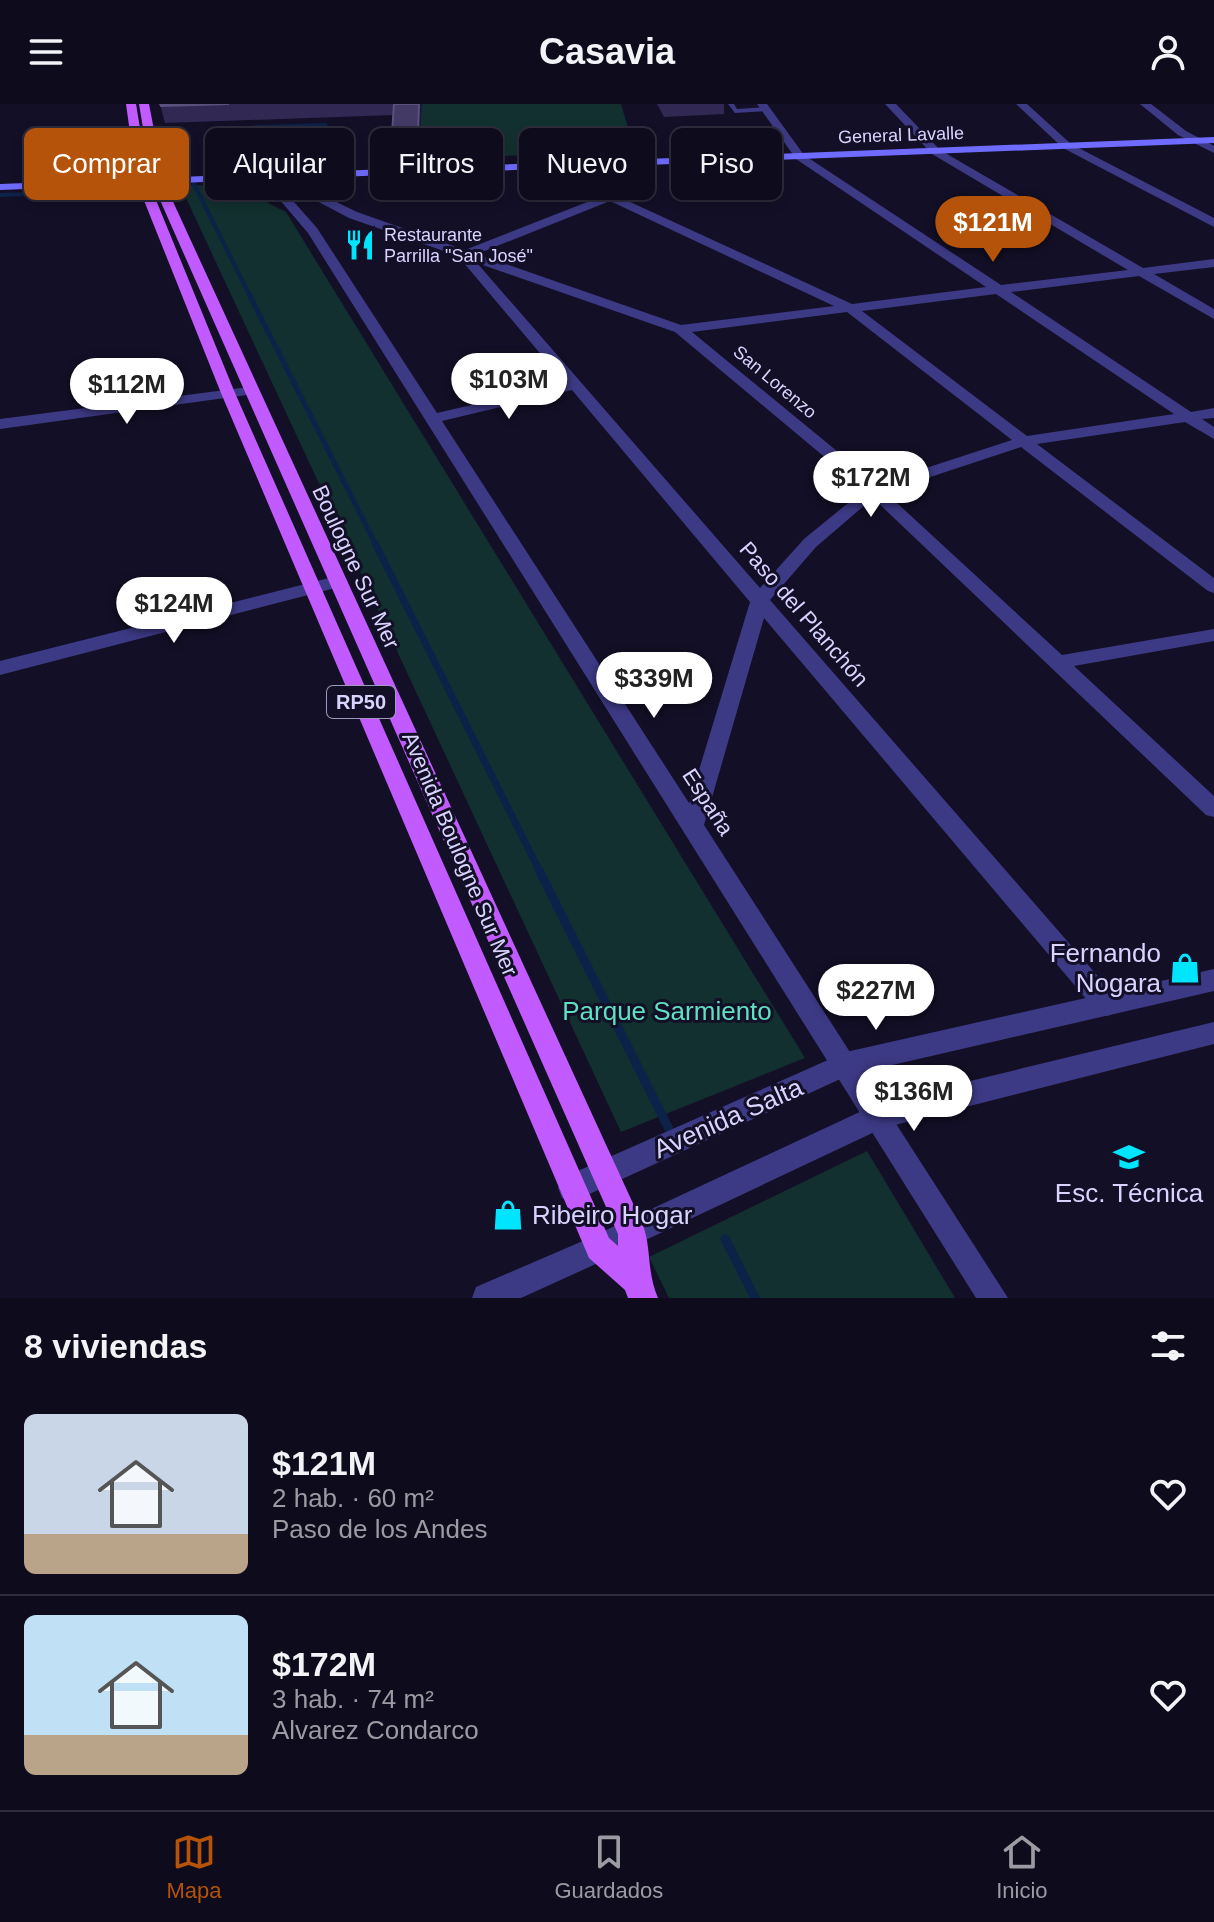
<!DOCTYPE html>
<html lang="es">
<head>
<meta charset="utf-8">
<style>
	:root { --surface:#0e0b1c; --page:#1c1929; --text:#f1f3f6; --muted:#9b9ba3; --line:#2e2b3b; --accent:#b45309 }
	body { margin:0; font-family:Helvetica,sans-serif; background:var(--page); color:var(--text); height:100vh; display:flex; flex-direction:column; font-size:30px; white-space:nowrap }
	* { box-sizing:border-box; margin:0 }
	p { font-size:26px; color:var(--muted) }
	.icon { flex:none; width:44px; height:44px; fill:none; stroke:currentColor; stroke-width:2; stroke-linecap:round; stroke-linejoin:round }
	.map { position:relative; height:1194px; overflow:hidden }
	.panel { display:flex; flex-direction:column; background:var(--surface); flex:1 }
	.panel>* { flex:none }
	.hud { position:absolute; left:24px; top:24px; width:800px; height:72px; display:flex; gap:16px }
	.price { position:absolute; translate:-50% -68px; padding:0 18px; border-radius:28px; background:#fff; color:#222; font-size:26px; line-height:52px; filter:drop-shadow(0 2px 4px #0008) }
	.price::after { content:''; position:absolute; left:50%; top:48px; width:24px; height:18px; margin-left:-12px; background:inherit; clip-path:polygon(0 0,100% 0,50% 100%) }
	.price.on { background:var(--accent); color:#fff }
	ul { padding:0; list-style:none }
	li { display:flex; align-items:center; gap:24px; height:200px; padding:0 24px }
	li+li { border-top:2px solid var(--line) }
	li span { display:grid; place-items:center; flex:none; width:224px; height:160px; border-radius:12px; color:#555 }
	li>.icon { margin-inline-start:auto }
	span .icon { width:96px; height:96px; fill:#fffc; stroke-width:1 }
	li b { font-size:34px }
	h2 { display:flex; justify-content:space-between; align-items:center; height:96px; padding:0 24px; font-size:34px }
	.chip { padding:0 28px; border-radius:12px; background:var(--surface); box-shadow:0 4px 12px #0003,0 0 0 2px var(--line); font-size:28px; line-height:72px }
	.chip.on { background:var(--accent); color:#fff }
	header { display:flex; justify-content:space-between; align-items:center; height:104px; padding:0 24px; background:var(--surface); font-size:36px; font-weight:600 }
	.menu { display:flex; justify-content:space-around; align-items:center; height:112px; border-top:2px solid var(--line); background:var(--surface); font-size:22px; color:var(--muted) }
	.menu a { display:grid; justify-items:center; gap:4px }
	.menu .on { color:var(--accent) }
	.map>svg:first-child { display:block }
	.green { fill:#12302f }
	.water { fill:#0c2248 }
	.lines { fill:none; stroke-linecap:round; stroke-linejoin:round }
	.stream-far3 { stroke:#0c2248; stroke-width:4 }
	.stream-far2 { stroke:#0c2248; stroke-width:5 }
	.stream-far1 { stroke:#0c2248; stroke-width:7 }
	.stream { stroke:#0c2248; stroke-width:9 }
	.service { fill:#3d3a85; fill-rule:evenodd }
	.minor { fill:#3d3a85; fill-rule:evenodd }
	.tertiary { fill:#3d3a85; fill-rule:evenodd }
	.secondary { fill:#6f6bff; fill-rule:evenodd }
	.primary { fill:#c25bff; fill-rule:evenodd }
	.wall { fill:#312854 }
	.shaded-wall { fill:#1d163a }
	.building { fill:#433a66; stroke:#5a527e; stroke-width:2 }
	.labels { text-anchor:middle; dominant-baseline:central; stroke-width:6; stroke-linejoin:round; paint-order:stroke }
	.far-street-label { font-size:18px; fill:#d9d4ff; stroke:#130f26 }
	.far-poi-label { font-size:18px; fill:#d9d4ff; stroke:#130f26; text-anchor:start }
	.shield { fill:#130f26; stroke:#9e99be; stroke-width:2 }
	.shield-label { font-size:20px; font-weight:bold; fill:#d9d4ff }
	.street-label { font-size:22px; fill:#d9d4ff; stroke:#130f26 }
	.near-poi-label { font-size:26px; fill:#d9d4ff; stroke:#130f26; text-anchor:end }
	.near-park-label { font-size:26px; fill:#5fe0c0; stroke:#130f26 }
	.near-street-label { font-size:26px; fill:#d9d4ff; stroke:#130f26 }
</style>
</head>
<body>
<header><svg class="icon" aria-label="menu" viewBox="0 0 24 24"><path d="M4 6h16M4 12h16M4 18h16"/></svg>Casavia<svg class="icon" aria-label="person" viewBox="0 0 24 24"><circle cx="12" cy="8" r="4"/><path d="M4 21q1-7 8-7t8 7"/></svg></header>
<div class="map">
<svg width="1214" height="1194" viewBox="0 0 1214 1194">
	<rect width="100%" height="100%" fill="#130f26"/>
	<path class="green" d="M406,0H621L635,47L419,55V47L394,48Z
		M180,81L234,82L286,108L805,954L621,1028Z
		M867,1047L955,1194H669L649,1153Z"/>
	<path class="water" d="M327,19L329,31L252,38L240,31L248,22L259,21Z"/>
	<g class="lines">
		<path class="stream-far3" d="M194,80L250,192
			M0,91L115,87"/>
		<path class="stream-far2" d="M249,190L376,441"/>
		<path class="stream-far1" d="M375,439L540,768"/>
		<path class="stream" d="M539,766L671,1029
			M725,1135L755,1194"/>
		<path class="service" d="M728,0H734L737,5L766,3L769,5L766,7L735,9Z"/>
		<path class="minor" d="M757,0H767L804,51L1001,181L1128,166L932,50L885,0H896L940,46L1143,164L1214,155V163L1154,170L1214,205V215L1139,172L1011,188L1191,308L1214,304V314L1202,315L1214,323V335L1185,318L1037,340L1214,474V489L1208,487L1021,343L885,388L1062,551L1214,525V537L1074,562L1214,692V713L1206,711L873,394L816,443L770,496L1116,893L1119,901L1116,909L1107,912L1098,909L764,514L704,721L1008,1194H976L308,129L262,75L272,73L317,124L437,309L565,279L458,152L349,114L313,95L306,71H314L322,91L357,108L465,146L600,93L570,78L559,64L565,61L578,74L852,200L986,183L796,55ZM610,97L834,202L681,221L477,150ZM477,159L675,228L864,386L804,435L760,484ZM996,190L1174,310L1027,332L862,207ZM847,208L1012,336L877,380L692,228ZM572,286L750,498L689,699L442,317Z
			M1016,0H1027L1071,40L1214,114V123L1063,44Z
			M1140,0H1151L1186,27L1214,42V49L1178,31Z
			M249,283L256,287L254,290L0,325V315Z
			M337,472L346,478L343,482L0,571V557Z
			M599,1130L609,1134L613,1144L609,1154L521,1194H472L476,1183Z"/>
		<path class="tertiary" d="M1214,865V887L849,971L572,1098L562,1094L558,1084L562,1074L846,948Z
			M1214,918V940L883,1024L599,1158L589,1154L585,1144L589,1134L879,999Z"/>
		<path class="secondary" d="M1214,33V39L0,86V80Z"/>
		<path class="primary" d="M126,0H136L149,79L235,289L609,1134L618,1142V1130L152,78L139,0H149L164,78L642,1119C652,1143 646,1166 658,1194H628L625,1186L589,1154L221,289L137,79Z"/>
	</g>
	<path class="wall" d="M160,0H422L419,47L394,48L392,30L393,11L165,19Z
		M657,0H724V10L664,13Z"/>
	<path class="shaded-wall" d="M419,0H422L419,47L418,29Z"/>
	<path class="building" d="M160,0H229L161,2Z
		M394,0H419L418,29L392,30Z"/>
	<defs>
		<g id="restaurant-bare" transform="scale(2.4)"><path d="M-5-6h1v4h1v-4h1v4h1v-4h1v5L-1.5 .5V6h-2V.5L-5-1ZM5-6V6H3V1.5H1.5Q1.5-4 5-6Z" fill="#00e5ff" stroke="#130f26" stroke-width="2.5" paint-order="stroke"/></g>
		<g id="shop-bare" transform="scale(2.4)"><path d="M-5-2.5h2.3a2.7 3.5 0 0 1 5.4 0H5L5.5 6h-11ZM-1.5-2.5h3a1.5 2.3 0 0 0-3 0Z" fill="#00e5ff" stroke="#130f26" stroke-width="2.5" paint-order="stroke"/></g>
		<g id="school-bare" transform="scale(2.4)"><path d="M0-5L7-2L0 1L-7-2ZM-4 1L0 2.5L4 1V4Q0 6-4 4Z" fill="#00e5ff" stroke="#130f26" stroke-width="2.5" paint-order="stroke"/></g>
	</defs>
	<g fill-rule="evenodd">
		<use href="#restaurant-bare" x="360" y="141"/>
		<use href="#shop-bare" x="1185" y="864"/>
		<use href="#school-bare" x="1129" y="1053"/>
		<use href="#shop-bare" x="508" y="1111"/>
	</g>
	<g class="labels">
		<g class="far-street-label">
			<text transform="translate(901 31) rotate(-2)">General Lavalle</text>
			<text transform="translate(775 278) rotate(40)">San Lorenzo</text>
		</g>
		<g class="far-poi-label">
			<text x="384" y="131">Restaurante<tspan x="384" dy="21">Parrilla "San José"</tspan></text>
		</g>
		<rect class="shield" x="327" y="582" width="68" height="32" rx="6"/>
		<g class="shield-label">
			<text x="361" y="598">RP50</text>
		</g>
		<g class="street-label">
			<text transform="translate(356 463) rotate(65)">Boulogne Sur Mer</text>
			<text transform="translate(804 510) rotate(49)">Paso del Planchón</text>
			<text transform="translate(708 698) rotate(57)">España</text>
			<text transform="translate(460 750) rotate(67)">Avenida Boulogne Sur Mer</text>
		</g>
		<g class="near-poi-label">
			<text x="1161" y="849">Fernando<tspan x="1161" dy="30">Nogara</tspan></text>
			<text x="1129" y="1089" text-anchor="middle">Esc. Técnica</text>
			<text x="532" y="1111" text-anchor="start">Ribeiro Hogar</text>
		</g>
		<g class="near-park-label">
			<text x="667" y="907">Parque Sarmiento</text>
		</g>
		<g class="near-street-label">
			<text transform="translate(728 1014) rotate(-24)">Avenida Salta</text>
		</g>
	</g>
</svg>
<b class="price on" style="left:993px;top:160px">$121M</b>
<b class="price" style="left:509px;top:317px">$103M</b>
<b class="price" style="left:127px;top:322px">$112M</b>
<b class="price" style="left:871px;top:415px">$172M</b>
<b class="price" style="left:174px;top:541px">$124M</b>
<b class="price" style="left:654px;top:616px">$339M</b>
<b class="price" style="left:876px;top:928px">$227M</b>
<b class="price" style="left:914px;top:1029px">$136M</b>
<div class="hud">
<a class="chip on">Comprar</a>
<a class="chip">Alquilar</a>
<a class="chip">Filtros</a>
<a class="chip">Nuevo</a>
<a class="chip">Piso</a>
</div>
</div>
<section class="panel">
<h2>8 viviendas<svg class="icon" aria-label="filters" viewBox="0 0 24 24"><path d="M4 7h16M4 17h16"/><circle cx="9" cy="7" r="2"/><circle cx="15" cy="17" r="2"/></svg></h2>
<ul>
<li><span style="background:linear-gradient(#c9d6e8 75%,#b9a48a 0)"><svg class="icon" aria-label="home" viewBox="0 0 24 24"><path d="M3 11l9-7 9 7M6 9v11h12V9"/></svg></span><div><b>$121M</b><p>2 hab. · 60 m²</p><p>Paso de los Andes</p></div><svg class="icon" aria-label="heart" viewBox="0 0 24 24"><path d="M12 20l-8-8c-3-5 5-10 8-4 3-6 11-1 8 4z"/></svg></li>
<li><span style="background:linear-gradient(#bfe0f5 75%,#b9a48a 0)"><svg class="icon" aria-label="home" viewBox="0 0 24 24"><path d="M3 11l9-7 9 7M6 9v11h12V9"/></svg></span><div><b>$172M</b><p>3 hab. · 74 m²</p><p>Alvarez Condarco</p></div><svg class="icon" aria-label="heart" viewBox="0 0 24 24"><path d="M12 20l-8-8c-3-5 5-10 8-4 3-6 11-1 8 4z"/></svg></li>
</ul>
</section>
<nav class="menu">
<a class="on"><svg class="icon" aria-label="map" viewBox="0 0 24 24"><path d="M3 6l6-2 6 2 6-2v14l-6 2-6-2-6 2zM9 4v14M15 6v14"/></svg>Mapa</a>
<a><svg class="icon" aria-label="saved" viewBox="0 0 24 24"><path d="M7 4h10v16l-5-4-5 4z"/></svg>Guardados</a>
<a><svg class="icon" aria-label="home" viewBox="0 0 24 24"><path d="M3 11l9-7 9 7M6 9v11h12V9"/></svg>Inicio</a>
</nav>
</body>
</html>
